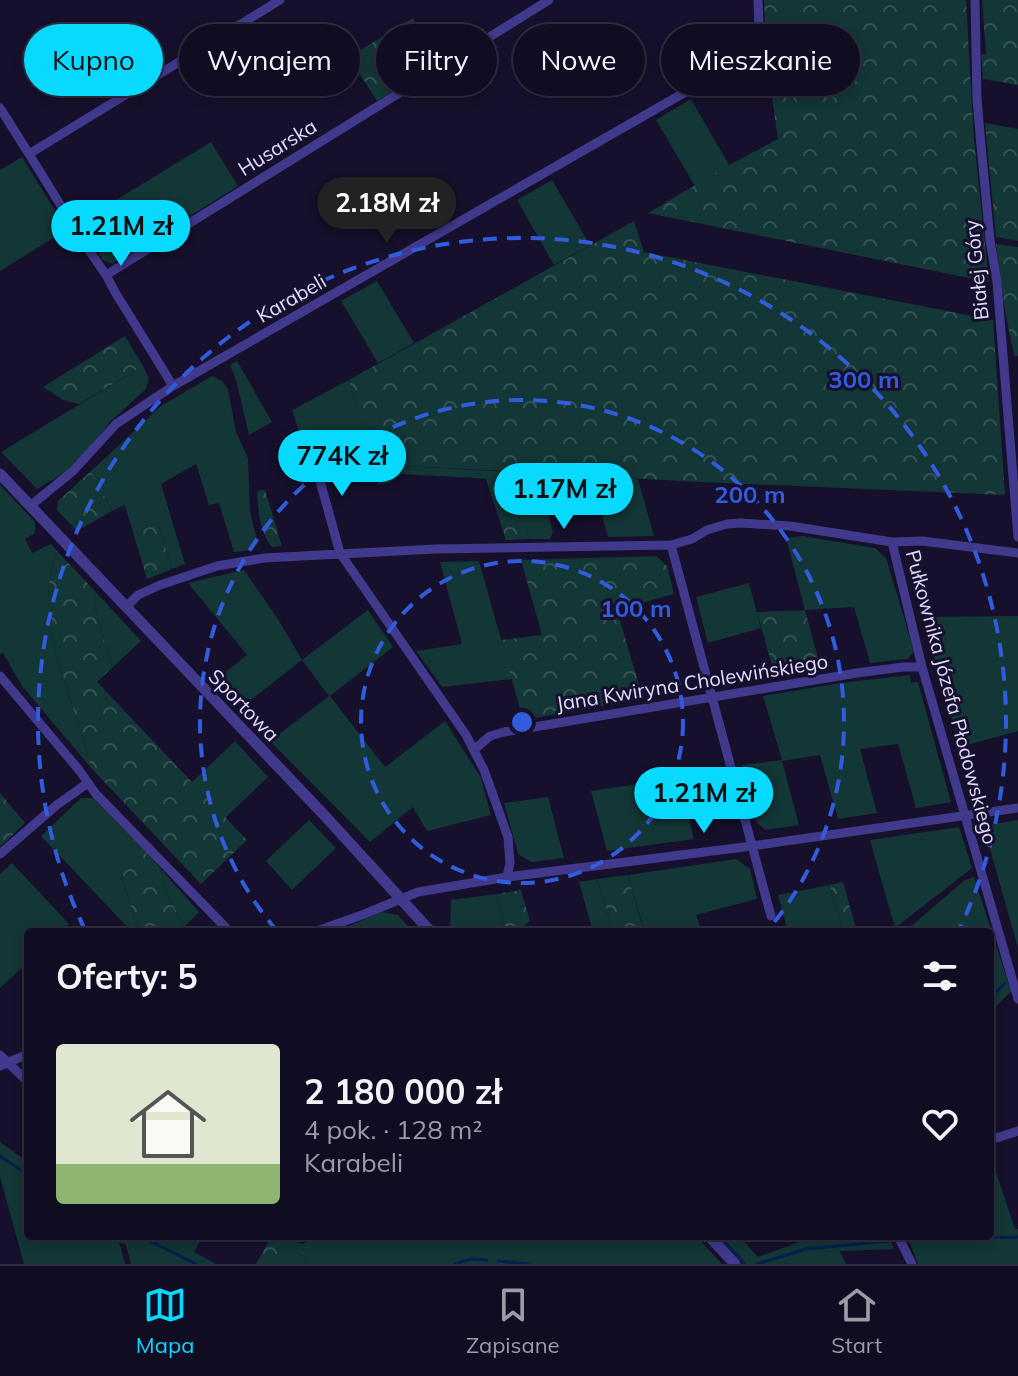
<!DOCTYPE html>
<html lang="pl">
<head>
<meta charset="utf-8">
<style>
	:root { --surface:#100c21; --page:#19152a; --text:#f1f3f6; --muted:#9c9ba5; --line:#302c3f; --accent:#07d9ff }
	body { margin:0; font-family:Mulish,sans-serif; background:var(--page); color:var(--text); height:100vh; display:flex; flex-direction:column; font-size:30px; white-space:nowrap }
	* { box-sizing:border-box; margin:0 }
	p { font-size:26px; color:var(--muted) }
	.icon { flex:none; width:44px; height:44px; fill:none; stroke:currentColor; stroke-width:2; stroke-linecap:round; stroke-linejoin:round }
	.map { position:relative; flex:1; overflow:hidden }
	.details { position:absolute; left:24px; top:928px; width:970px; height:312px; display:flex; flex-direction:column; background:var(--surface); border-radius:8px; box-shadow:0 4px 12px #0003,0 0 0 2px var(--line) }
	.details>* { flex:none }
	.hud { position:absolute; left:24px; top:24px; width:970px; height:72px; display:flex; gap:16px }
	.price { position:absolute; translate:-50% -68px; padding:0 18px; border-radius:28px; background:var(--accent); color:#111; font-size:26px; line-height:52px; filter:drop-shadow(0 2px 4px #0008) }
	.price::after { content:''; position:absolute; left:50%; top:48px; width:24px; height:18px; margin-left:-12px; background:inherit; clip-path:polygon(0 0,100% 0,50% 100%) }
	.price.active { background:#222; color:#fff }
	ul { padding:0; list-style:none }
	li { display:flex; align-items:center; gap:24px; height:200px; padding:0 32px }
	li span { display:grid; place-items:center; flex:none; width:224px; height:160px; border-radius:8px; color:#555 }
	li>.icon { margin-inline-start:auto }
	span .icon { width:96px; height:96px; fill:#fffc; stroke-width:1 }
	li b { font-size:34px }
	h2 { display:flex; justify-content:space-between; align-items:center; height:96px; padding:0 32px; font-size:34px }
	.tag { padding:0 28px; border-radius:36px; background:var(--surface); box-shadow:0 4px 12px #0003,0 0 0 2px var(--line); font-size:28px; line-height:72px }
	.tag.active { background:var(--accent); color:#111 }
	.dock { display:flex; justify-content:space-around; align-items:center; height:112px; border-top:2px solid var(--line); background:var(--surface); font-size:22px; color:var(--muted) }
	.dock a { display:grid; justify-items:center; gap:4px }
	.dock .active { color:var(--accent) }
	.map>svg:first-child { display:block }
	.green { fill:#133636 }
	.forest { fill:url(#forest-crowns) }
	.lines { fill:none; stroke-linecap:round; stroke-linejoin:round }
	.stream { stroke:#091e4c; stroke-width:3 }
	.minor { stroke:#41398c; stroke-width:9 }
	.tertiary { stroke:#41398c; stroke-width:11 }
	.ring { fill:none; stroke:#315cdc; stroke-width:4; stroke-dasharray:14 10 }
	.labels { text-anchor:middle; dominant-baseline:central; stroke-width:6; stroke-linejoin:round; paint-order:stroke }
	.street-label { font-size:20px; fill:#e1dbff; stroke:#16102c }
	.centre { fill:#315cdc; stroke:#16102c; stroke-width:4 }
	.ring-label { font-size:24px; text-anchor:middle; font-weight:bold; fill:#315cdc; stroke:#16102c; stroke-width:6; stroke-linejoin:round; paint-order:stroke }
</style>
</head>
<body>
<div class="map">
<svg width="1018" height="1264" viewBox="0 0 1018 1264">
	<defs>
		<pattern id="forest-crowns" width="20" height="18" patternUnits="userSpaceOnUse" patternTransform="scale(2)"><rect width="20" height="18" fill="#133636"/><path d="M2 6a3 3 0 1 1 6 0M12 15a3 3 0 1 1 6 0" fill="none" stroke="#355254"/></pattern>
	</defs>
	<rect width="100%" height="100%" fill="#16102c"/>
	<path class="green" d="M691,99L729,165L695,186L656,120Z
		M211,142L238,186L113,264L103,260L80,222Z
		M22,157L59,217L60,227L63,232L0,271V170Z
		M552,180L590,245L554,265L517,200Z
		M377,281L414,343L378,363L341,301Z
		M237,361L272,422L249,435L236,380L230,365Z
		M143,366L149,379L146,389L110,422L91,446L67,471L37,489L1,452Z
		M212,376L222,381L228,389L236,432L248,458L250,512L258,544L251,550L234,552L219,503L209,505L196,464L161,484L185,564L172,569L158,524L133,532L125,505L112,511L91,471L161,406Z
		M349,380L363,430L305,450L292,410Z
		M372,464L545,474L548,484L540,486L553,532L550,539H529L512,480L401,474L391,482L378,485Z
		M592,476L638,479L654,536L608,537Z
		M0,485L35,522V533L25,539L32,553L51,544L56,550L49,583L48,607L54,647L92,769L22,686L3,653L0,654Z
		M803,536L875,548L886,558L914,651L908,659L870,663L854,607L805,610L786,538Z
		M479,561L512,679L442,687L416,651L462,644L440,562Z
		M244,570L278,619L302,660L368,610L393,647L330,696L385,767L445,721L481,778L491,815L427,831L413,807L370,842L270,741L329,696L302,660L243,706L217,679L247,655L188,583Z
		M749,583L761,628L708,643L696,597Z
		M95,591L141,641L112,668L94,604Z
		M1018,616V731L960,747L923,617Z
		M910,675L911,683L918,682L951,802L916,808L898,744L860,749L877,813L838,819L820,755L782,761L799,825L766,830L757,823L742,765L782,760L763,696L841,683Z
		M235,741L268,777L225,818L192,782Z
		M678,778L694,839L607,851L591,791Z
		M548,797L564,858L531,862L518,854L504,803Z
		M81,798H93L146,852L121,876L139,932H132L41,836Z
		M309,820L336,848L292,890L266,861Z
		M1018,820V948L986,835L993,824Z
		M959,827L972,868L895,928L870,840Z
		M736,859L750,869L757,899L696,915L702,932H645L628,875Z
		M12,863L69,924L60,932H28V962L0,988V874Z
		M160,868L199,912L184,927L165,889Z
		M974,877L1011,991L990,1013V932H904L965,880Z
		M597,879L613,932H593L579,882Z
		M830,885L843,932H788L778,895Z
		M497,894L506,932H452L450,930L451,900Z
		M382,912L398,915L413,932H335Z
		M0,1142L28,1162V1236H203L194,1252L216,1264H131L126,1245L119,1242L125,1264H24L0,1177Z
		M990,1154L1015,1229H1018V1264H918L907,1236H990Z
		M328,1236H696L722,1264H307L301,1244Z
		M717,1236H739L758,1257L816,1236H889L894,1249L840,1251L846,1264H743Z"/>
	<path class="forest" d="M764,0H966L974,140L989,282L648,213L729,165L778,139L766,56Z
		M982,0H1018V85L983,79L981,55L986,54Z
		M413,18L440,63L377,101L349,57Z
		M985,123L1018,129V241L996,237Z
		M634,221L644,252L993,320L1005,495L701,482L372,464L349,380Z
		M996,244L1018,247V356H1014L1005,310Z
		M125,336L143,366L79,404L63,400L43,387Z
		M91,471L112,511L77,531L57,510L58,501Z
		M486,479L513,480L529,539L506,540Z
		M265,490L282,546L272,547C260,533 258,510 257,491Z
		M158,524L172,569L147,579L133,532Z
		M56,550L95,591L94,604L112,668L97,682L247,840L201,884L92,769L54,647L48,607L49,583Z
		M656,556L667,566L674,594L617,610L643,699L523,720L501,640L542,635L521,560Z
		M805,610L821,669L775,676L757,612Z
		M0,793L25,823L0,847Z
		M146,852L160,868L165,889L184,927L178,932H139L121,875Z
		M628,875L644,931L645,932H613L597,879Z
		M843,882L857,932H843L830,885Z
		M521,890L530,921L517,932H506L497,894Z
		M272,1236H286L301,1244L307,1264H256Z"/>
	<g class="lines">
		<path class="stream" d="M990,999L1005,983
			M0,1156L28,1175
			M140,1236L196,1264
			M723,1240L745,1264
			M910,1240L1018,1237
			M498,1261L528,1264
			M455,1264L471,1259L487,1260
			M757,1264L806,1249L889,1241"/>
		<path class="minor" d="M975,0L977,99L981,145L990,240L997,282L1018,537
			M0,108L29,154
			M106,275L549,0
			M173,386L115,292L106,275L84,243L29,154L280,0
			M312,452L340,553L466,735L484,770L508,837L510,863L507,877
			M30,506L73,471L116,424L173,386L736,63C763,42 759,31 758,0
			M892,542L922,667L1018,999
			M671,545L771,916
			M126,607L138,595L160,585L217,566L264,558L436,549L671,545L692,539L707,530L727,524L741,523L790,526L892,542L922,541L1018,553
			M0,676L79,770L96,794L230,932
			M475,749L490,736L504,732L857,673L903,667H922
			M0,854L58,804L88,783
			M314,932L362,915L418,892L507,877L752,846L1018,808
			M0,1055L28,1082
			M0,1066L28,1054
			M990,1140L1018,1131
			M898,1236L912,1264"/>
		<path class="tertiary" d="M0,474L325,816L431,932
			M709,1236L735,1264"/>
	</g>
	<g class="ring">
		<circle cx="522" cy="722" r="161"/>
		<path d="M277 931A322 322 0 1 1 767 931"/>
		<path d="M85 930A484 484 0 1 1 959 930"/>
	</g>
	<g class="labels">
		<g class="street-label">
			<text transform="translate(277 147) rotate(-32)">Husarska</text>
			<text transform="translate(976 270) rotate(-96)">Białej Góry</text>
			<text transform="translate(291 298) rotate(-30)">Karabeli</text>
			<text transform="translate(692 682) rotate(-9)">Jana Kwiryna Cholewińskiego</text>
			<text transform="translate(952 697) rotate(75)">Pułkownika Józefa Płodowskiego</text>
			<text transform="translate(244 705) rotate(46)">Sportowa</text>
		</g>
	</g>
	<circle cx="522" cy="722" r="12" class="centre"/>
	<g class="ring-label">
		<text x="864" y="388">300 m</text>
		<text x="750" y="503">200 m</text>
		<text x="636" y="617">100 m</text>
	</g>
</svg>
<b class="price active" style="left:387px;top:245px">2.18M zł</b>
<b class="price" style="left:121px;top:268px">1.21M zł</b>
<b class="price" style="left:342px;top:498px">774K zł</b>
<b class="price" style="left:564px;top:531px">1.17M zł</b>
<b class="price" style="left:704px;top:835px">1.21M zł</b>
<div class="hud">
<a class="tag active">Kupno</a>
<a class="tag">Wynajem</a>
<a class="tag">Filtry</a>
<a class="tag">Nowe</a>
<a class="tag">Mieszkanie</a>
</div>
<section class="details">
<h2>Oferty: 5<svg class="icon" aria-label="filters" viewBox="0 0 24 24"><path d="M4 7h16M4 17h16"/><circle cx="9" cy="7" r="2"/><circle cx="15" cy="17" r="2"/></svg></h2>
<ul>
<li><span style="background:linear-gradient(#dfe7d0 75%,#8fb573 0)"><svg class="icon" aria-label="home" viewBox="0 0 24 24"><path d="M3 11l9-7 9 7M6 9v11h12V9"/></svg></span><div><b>2 180 000 zł</b><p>4 pok. · 128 m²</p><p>Karabeli</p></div><svg class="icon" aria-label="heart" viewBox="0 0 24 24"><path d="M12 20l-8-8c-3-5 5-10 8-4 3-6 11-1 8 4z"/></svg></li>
</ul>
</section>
</div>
<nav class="dock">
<a class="active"><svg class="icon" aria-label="map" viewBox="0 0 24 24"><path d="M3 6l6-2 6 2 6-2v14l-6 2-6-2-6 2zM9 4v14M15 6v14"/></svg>Mapa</a>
<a><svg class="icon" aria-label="saved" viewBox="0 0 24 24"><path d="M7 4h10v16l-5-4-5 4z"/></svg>Zapisane</a>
<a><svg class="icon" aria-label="home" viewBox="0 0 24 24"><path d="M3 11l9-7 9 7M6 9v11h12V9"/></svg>Start</a>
</nav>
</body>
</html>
